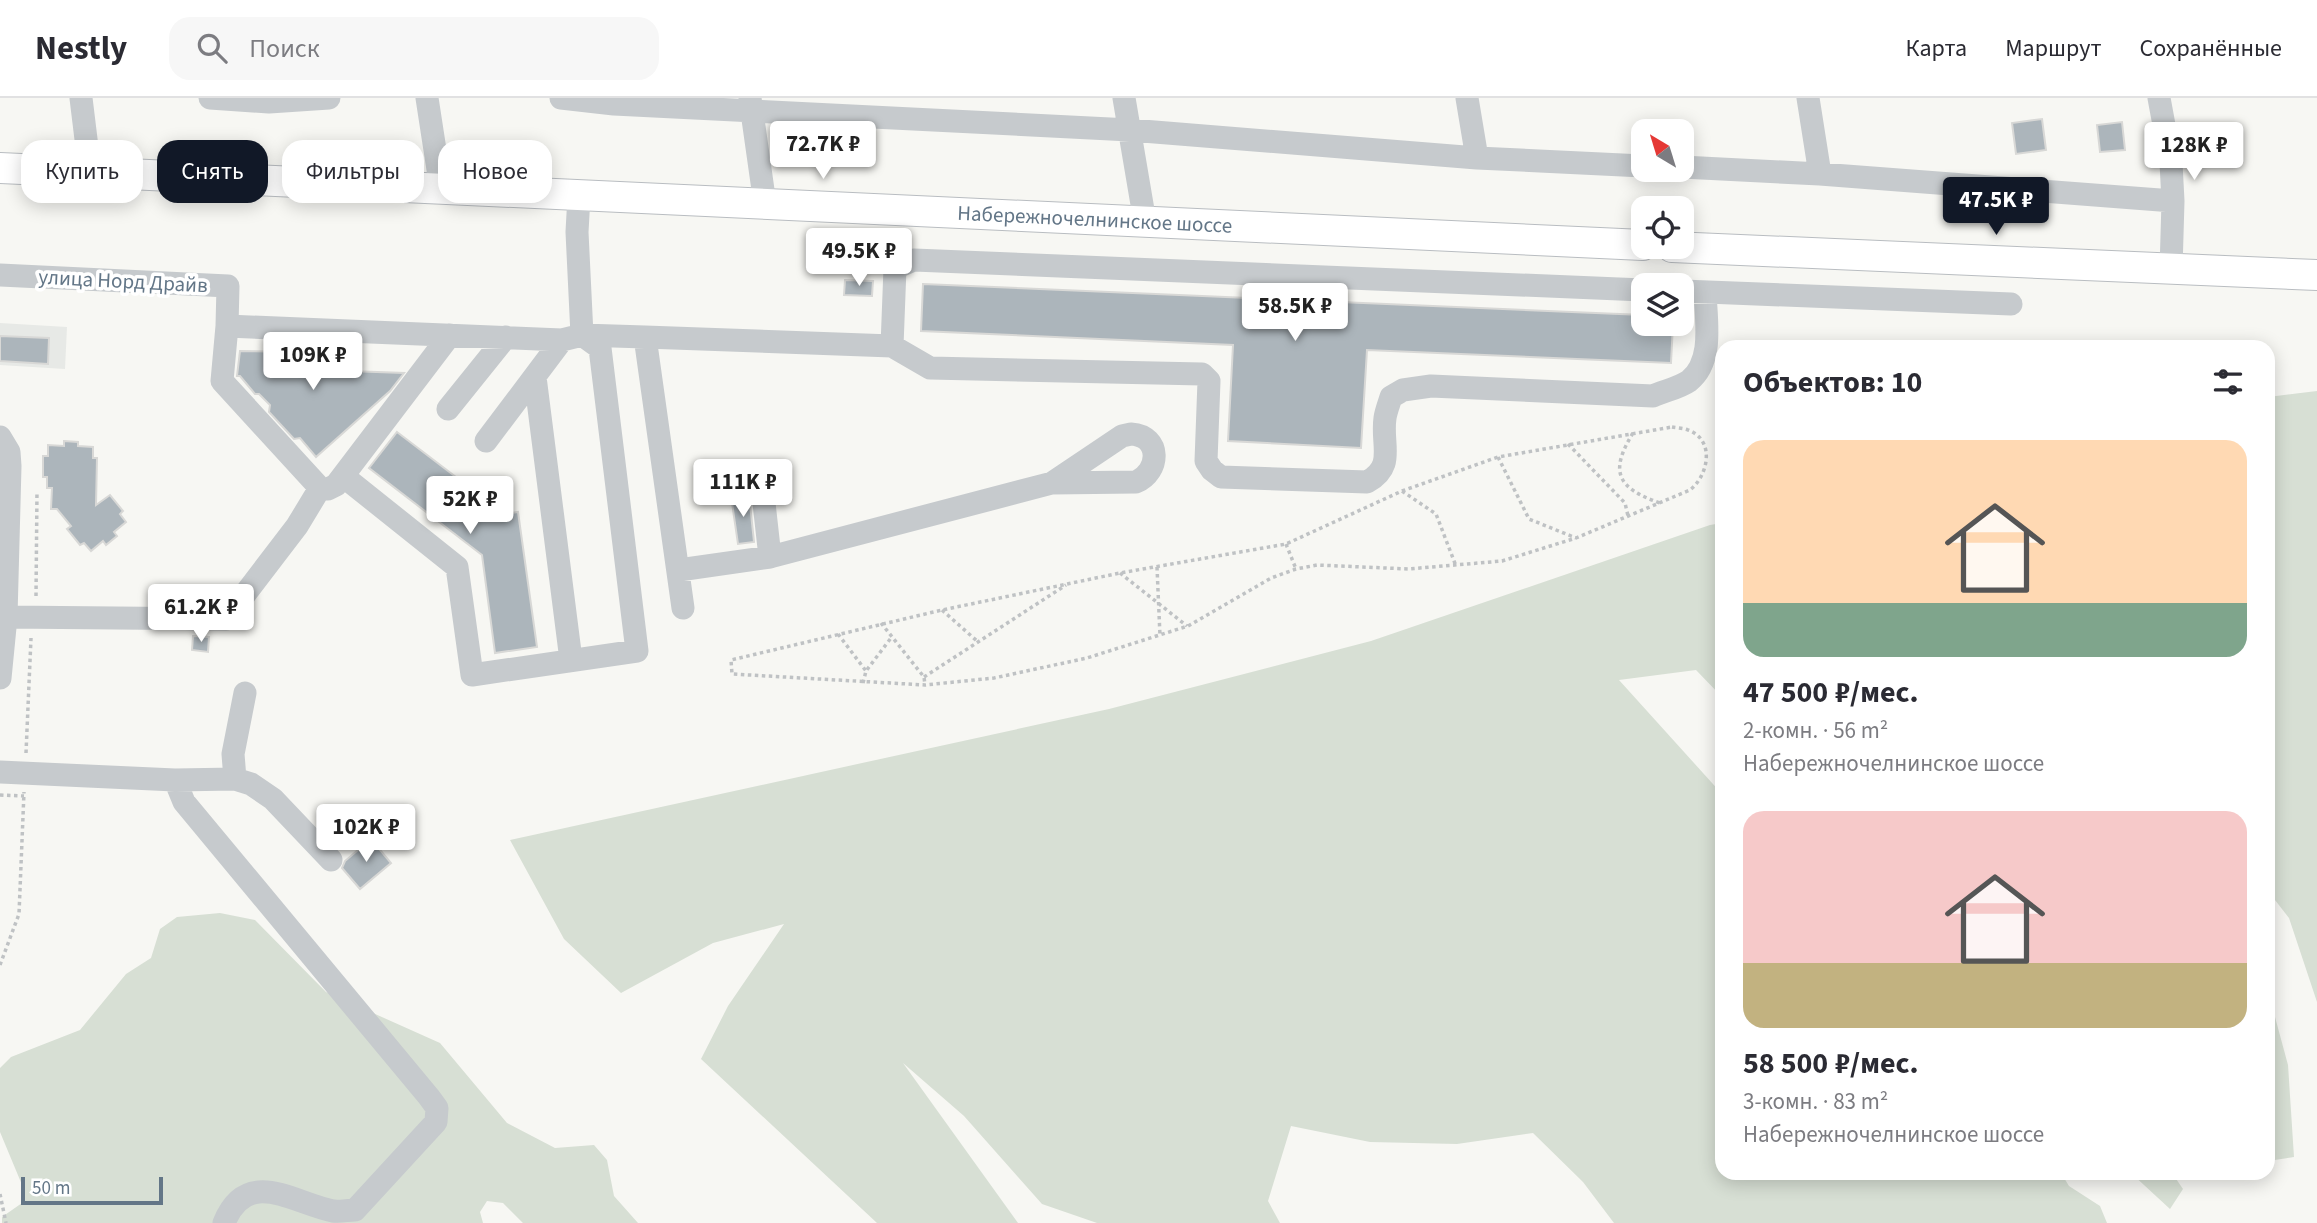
<!DOCTYPE html>
<html lang="ru">
<head>
<meta charset="utf-8">
<style>
	:root { --surface:#fff; --page:#f7f7f7; --text:#2b2b33; --muted:#7c7c81; --line:#e1e1e2; --accent:#111827 }
	body { margin:0; font-family:"Source Sans 3",sans-serif; background:var(--page); color:var(--text); height:100vh; display:flex; flex-direction:column; font-size:26px; white-space:nowrap }
	* { box-sizing:border-box; margin:0 }
	p { font-size:23px; color:var(--muted) }
	.icon { flex:none; width:38px; height:38px; fill:none; stroke:currentColor; stroke-width:2; stroke-linecap:round; stroke-linejoin:round }
	.map { position:relative; flex:1; overflow:hidden }
	.drawer { position:absolute; left:1715px; top:242px; width:560px; height:840px; display:flex; flex-direction:column; background:var(--surface); border-radius:21px; box-shadow:0 4px 18px #0003 }
	.drawer>* { flex:none }
	.top-card { position:absolute; left:21px; top:42px; width:665px; height:63px; display:flex; gap:14px }
	.needle { width:46px; rotate:322deg }
	.buttons { position:absolute; left:1631px; top:21px; display:grid; gap:14px }
	.buttons a { display:grid; place-items:center; width:63px; height:63px; border-radius:14px; background:var(--surface); box-shadow:0 4px 18px #0003; font-size:35px }
	.scale { position:absolute; left:21px; bottom:18px; width:142px; box-sizing:border-box; padding-left:7px; border:4px solid #637687; border-top:0; font-size:19px; line-height:24px; white-space:nowrap; color:#637687; -webkit-text-stroke:5px #fff; paint-order:stroke }
	.price { position:absolute; translate:-50% -60px; padding:0 16px; border-radius:7px; background:#fff; color:#222; font-size:23px; line-height:46px; filter:drop-shadow(0 2px 4px #0008) }
	.price::after { content:''; position:absolute; left:50%; top:42px; width:21px; height:16px; margin-left:-10px; background:inherit; clip-path:polygon(0 0,100% 0,50% 100%) }
	.price.selected { background:var(--accent); color:#fff }
	ul { padding:0; list-style:none }
	li { display:grid; align-content:center; gap:14px; height:371px; padding:0 28px }
	li span { display:grid; place-items:center; height:217px; border-radius:21px; color:#555 }
	li>.icon { margin-inline-start:auto }
	span .icon { width:126px; height:126px; fill:#fffc; stroke-width:1 }
	li b { font-size:30px }
	h2 { display:flex; justify-content:space-between; align-items:center; height:84px; padding:0 28px; font-size:30px }
	.tag { padding:0 24px; border-radius:21px; background:var(--surface); box-shadow:0 4px 18px #0003; font-size:24px; line-height:63px }
	.tag.selected { background:var(--accent); color:#fff }
	header { display:flex; align-items:center; gap:42px; box-sizing:border-box; height:98px; padding:0 35px; background:var(--surface); border-bottom:2px solid var(--line) }
	header strong { font-size:33px }
	nav { display:flex; gap:38px; margin-inline-start:auto; font-size:24px }
	.search { width:490px; height:63px; background:var(--page); display:flex; align-items:center; gap:18px; box-sizing:border-box; padding:0 24px; border-radius:21px; color:var(--muted); font-size:26px }
	.map>svg:first-child { display:block }
	.built { fill:#e7e9e6 }
	.green { fill:#d7dfd4 }
	.building { fill:#acb5bb; stroke:#d8d8d6; stroke-width:2 }
	.lines { fill:none; stroke-linecap:round; stroke-linejoin:round }
	.major-casing { stroke:#b9bdc1; stroke-width:32 }
	.path { stroke:#bfc2c4; stroke-width:3.5; stroke-dasharray:3.5 3.5; stroke-linecap:butt }
	.minor { stroke:#c6cacd; stroke-width:23 }
	.major { stroke:#fff; stroke-width:30 }
	.labels { text-anchor:middle; dominant-baseline:central; stroke-width:7; stroke-linejoin:round; paint-order:stroke }
	.street-label { font-size:21px; fill:#637687; stroke:#fff }
</style>
</head>
<body>
<header>
<strong>Nestly</strong>
<div class="search"><svg class="icon" aria-label="search" viewBox="0 0 24 24"><circle cx="10" cy="10" r="6"/><path d="M15 15l6 6"/></svg>Поиск</div>
<nav><a>Карта</a><a>Маршрут</a><a>Сохранённые</a></nav>
</header>
<div class="map">
<svg width="2317" height="1125" viewBox="0 0 2317 1125">
	<rect width="100%" height="100%" fill="#f7f7f3"/>
	<path class="built" d="M0,225L67,229L65,271L0,267Z"/>
	<path class="green" d="M2317,293V904L2289,820L2268,793V299Z
		M1722,425V599L1696,572L1619,582L1722,696V1074L2061,1075L2069,1088L2100,1108L2107,1125H1614L1583,1084L1533,1035L1457,1046L1370,1044L1291,1028L1268,1103L1280,1125H1097L1042,1106L964,1018L903,965L1018,1125H877L701,961L728,908L784,826L713,845L621,895L564,841L510,742L1109,611L1371,543L1710,427Z
		M220,815L255,822L326,894L440,945L507,1025L555,1050L594,1047L607,1062L614,1098L638,1125H523L503,1105L487,1103L480,1114L483,1125H2V1119L22,1105L25,1094L0,1034V970L11,959L80,932L126,876L151,860L160,831L177,819Z
		M2268,893L2288,967L2294,1059L2268,1063Z
		M2131,1075H2172L2183,1091L2170,1111Z"/>
	<path class="building" d="M2042,21L2046,52L2016,56L2012,25Z
		M2122,24L2125,52L2100,54L2097,27Z
		M845,182L873,183L872,198L844,197Z
		M923,186L1643,217V226H1673L1671,265L1367,252L1361,350L1228,343L1233,247L921,233Z
		M0,238L49,240L48,266L0,263Z
		M311,246H326L349,273L404,275L390,293L316,359L300,340L294,341L269,314L270,307L259,296H255L240,278H237L240,253L302,254Z
		M397,334L490,405L492,418L518,414L537,549L495,555L482,457L369,370Z
		M64,343L78,344V348L93,349V360H97L96,407L110,397L123,413L120,416L126,424L114,434L117,438L106,447L103,443L91,453L84,445L80,447L67,431L71,428L57,411H51L52,390H47V379H43V358H48V347L64,348Z
		M749,396L754,444L738,446L731,398Z
		M193,538L209,539L208,554L192,552Z
		M371,741L391,765L360,791L342,770L345,763Z"/>
	<g class="lines">
		<g class="major-casing">
			<g id="major">
				<path id="s1" d="M0,70L1643,147"/>
				<path d="M1672,149L2317,177"/>
			</g>
		</g>
		<path class="path" d="M1672,329C1677,330 1683,330 1688,332C1716,342 1708,378 1690,392L1576,440L1502,463L1408,471L1317,467L1296,471L1271,480L1188,528L1087,560L994,580L925,587L732,576L731,562L942,512L1120,475L1286,446L1402,393L1498,359Z
			M1633,335C1609,374 1617,390 1660,405
			M1568,346L1625,405L1628,418
			M1498,359L1529,421L1576,440
			M1402,393L1436,416L1456,468
			M1286,446L1296,471
			M1157,469L1160,538
			M1120,475L1187,528
			M36,498L37,393
			M942,512L977,543
			M881,525L924,579L925,587
			M838,536L866,573
			M924,579L1066,487
			M863,585L866,573L891,540
			M26,655L31,540
			M0,697L24,698
			M0,867L19,816L24,694
			M0,1096L6,1125"/>
		<path class="minor" d="M81,0L90,74
			M210,0L269,4L329,0
			M427,0L441,91
			M561,0L614,6L1130,32L1477,60L1643,68
			M750,0L765,106
			M1124,0L1145,124
			M1467,0L1477,60
			M1808,0L1820,76
			M2159,0L2171,65L2173,103L2171,172
			M1682,69L1820,76L2173,103
			M579,98L577,134L582,237
			M0,177L228,188L227,228L562,242L582,237L645,239L683,510
			M1682,193L2011,206
			M227,228L222,283L320,390L328,391L336,387L450,237
			M645,239L892,248L930,270L1202,276L1209,283L1206,363L1212,372L1221,379L1367,384C1396,368 1381,347 1385,320C1386,313 1389,306 1391,299L1403,292L1431,288L1653,298C1664,293 1679,290 1689,283C1714,263 1706,223 1705,194
			M892,248L895,170L914,162L1643,192
			M535,279L571,562
			M448,311L506,239
			M1131,336C1162,338 1160,374 1136,384L1052,385L1122,338Z
			M0,339L9,354L10,368L6,519L0,580
			M486,343L562,242
			M343,378L457,469L472,577L637,553L600,250L582,237
			M763,396L770,459
			M679,472L770,459L1052,385
			M6,519L226,521L297,428L320,390
			M0,674L175,682L235,681L251,686L273,701L331,762
			M235,681L233,656L245,595
			M175,682L184,704L429,999L437,1010L436,1024L355,1112C348,1112 340,1114 333,1113C293,1105 247,1068 224,1125"/>
		<use href="#major" class="major"/>
	</g>
	<g class="labels">
		<g class="street-label">
			<text stroke="none"><textPath href="#s1" startOffset="1096">Набережночелнинское шоссе</textPath></text>
			<text transform="translate(123 183) rotate(3)">улица Норд Драйв</text>
		</g>
	</g>
</svg>
<div class="buttons">
<a><svg class="needle" viewBox="-14 -14 28 28"><path d="M0-13l5 13h-10z" fill="#e53935"/><path d="M0 13l5-13h-10z" fill="#7c7c81"/></svg></a>
<a><svg class="icon" aria-label="locate" viewBox="0 0 24 24"><circle cx="12" cy="12" r="6"/><path d="M12 2v4M12 18v4M2 12h4M18 12h4"/></svg></a>
<a><svg class="icon" aria-label="layers" viewBox="0 0 24 24"><path d="M12 4l9 5-9 5-9-5zM3 14l9 5 9-5"/></svg></a>
</div>
<div class="scale">50 m</div>
<b class="price" style="left:823px;top:83px">72.7K ₽</b>
<b class="price" style="left:2194px;top:84px">128K ₽</b>
<b class="price selected" style="left:1996px;top:139px">47.5K ₽</b>
<b class="price" style="left:859px;top:190px">49.5K ₽</b>
<b class="price" style="left:1295px;top:245px">58.5K ₽</b>
<b class="price" style="left:313px;top:294px">109K ₽</b>
<b class="price" style="left:743px;top:421px">111K ₽</b>
<b class="price" style="left:470px;top:438px">52K ₽</b>
<b class="price" style="left:201px;top:546px">61.2K ₽</b>
<b class="price" style="left:366px;top:766px">102K ₽</b>
<div class="top-card">
<a class="tag">Купить</a>
<a class="tag selected">Снять</a>
<a class="tag">Фильтры</a>
<a class="tag">Новое</a>
</div>
<section class="drawer">
<h2>Объектов: 10<svg class="icon" aria-label="filters" viewBox="0 0 24 24"><path d="M4 7h16M4 17h16"/><circle cx="9" cy="7" r="2"/><circle cx="15" cy="17" r="2"/></svg></h2>
<ul>
<li><span style="background:linear-gradient(#ffd9b3 75%,#7fa58c 0)"><svg class="icon" aria-label="home" viewBox="0 0 24 24"><path d="M3 11l9-7 9 7M6 9v11h12V9"/></svg></span><div><b>47 500 ₽/мес.</b><p>2-комн. · 56 m²</p><p>Набережночелнинское шоссе</p></div></li>
<li><span style="background:linear-gradient(#f6c9c9 70%,#c2b280 0)"><svg class="icon" aria-label="home" viewBox="0 0 24 24"><path d="M3 11l9-7 9 7M6 9v11h12V9"/></svg></span><div><b>58 500 ₽/мес.</b><p>3-комн. · 83 m²</p><p>Набережночелнинское шоссе</p></div></li>
</ul>
</section>
</div>
</body>
</html>
